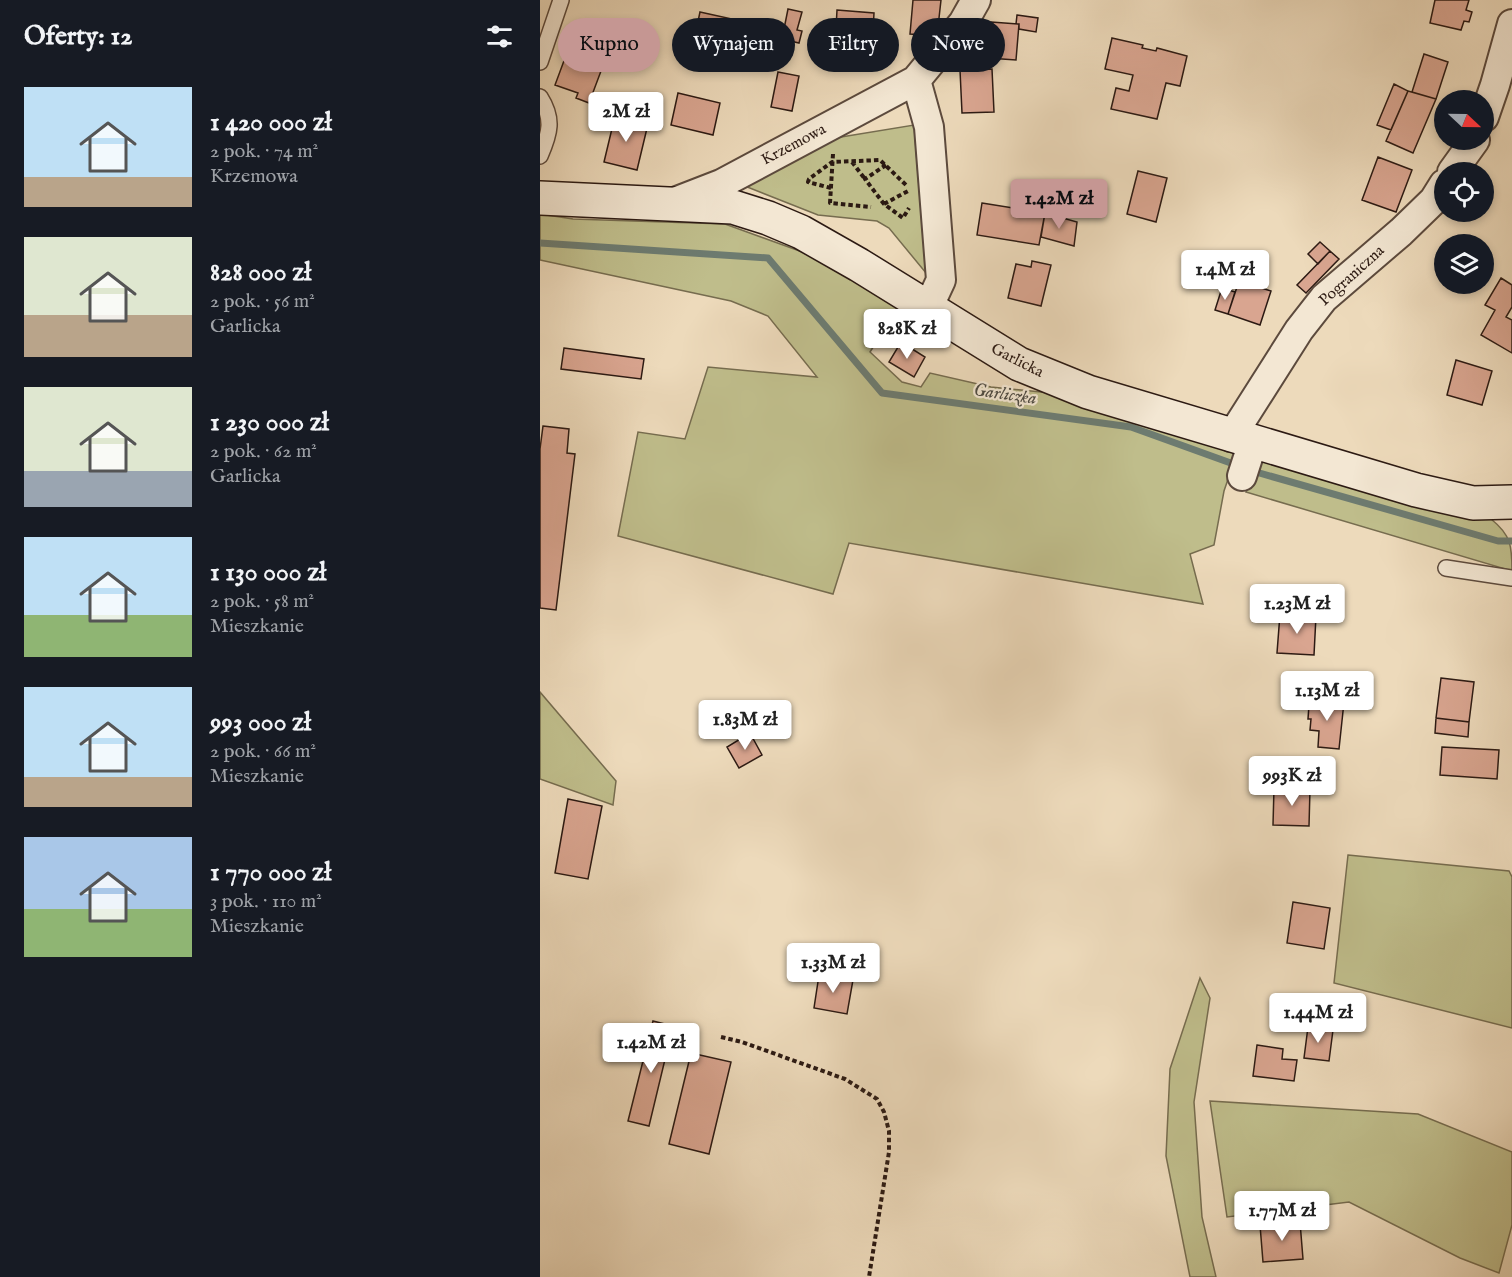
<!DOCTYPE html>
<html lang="pl">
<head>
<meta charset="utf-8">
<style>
	:root { --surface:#171b24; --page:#20242c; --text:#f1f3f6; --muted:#9ea1a6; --accent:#c59692 }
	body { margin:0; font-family:"IM FELL English",serif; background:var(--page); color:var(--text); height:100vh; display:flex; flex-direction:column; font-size:22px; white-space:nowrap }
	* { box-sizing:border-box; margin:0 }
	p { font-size:20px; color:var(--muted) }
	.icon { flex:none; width:33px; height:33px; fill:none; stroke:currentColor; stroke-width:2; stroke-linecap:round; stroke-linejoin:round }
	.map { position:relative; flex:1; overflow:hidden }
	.details { display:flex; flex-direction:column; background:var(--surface); width:540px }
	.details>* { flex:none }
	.hud { position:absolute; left:18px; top:18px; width:570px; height:54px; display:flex; gap:12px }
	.needle { width:39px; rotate:112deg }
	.controls { position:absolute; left:894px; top:90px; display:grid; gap:12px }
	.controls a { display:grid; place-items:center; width:60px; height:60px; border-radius:50%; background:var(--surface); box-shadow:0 3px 9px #0003; font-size:30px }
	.price { position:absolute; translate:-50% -51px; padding:0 14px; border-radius:6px; background:#fff; color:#222; font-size:20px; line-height:39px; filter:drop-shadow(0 2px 3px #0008) }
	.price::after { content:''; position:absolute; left:50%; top:36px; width:18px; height:14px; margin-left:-9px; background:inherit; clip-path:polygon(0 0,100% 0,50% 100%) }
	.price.on { background:var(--accent); color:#111 }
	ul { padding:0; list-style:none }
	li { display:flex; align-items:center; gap:18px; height:150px; padding:0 24px }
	li span { display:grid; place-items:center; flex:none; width:168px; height:120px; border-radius:0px; color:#555 }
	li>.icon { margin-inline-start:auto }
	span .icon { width:72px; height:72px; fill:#fffc; stroke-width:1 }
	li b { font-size:26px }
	h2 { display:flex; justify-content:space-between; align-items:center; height:72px; padding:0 24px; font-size:26px }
	.chip { padding:0 21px; border-radius:27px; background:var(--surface); box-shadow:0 3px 9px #0003; font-size:21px; line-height:54px }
	.chip.on { background:var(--accent); color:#111 }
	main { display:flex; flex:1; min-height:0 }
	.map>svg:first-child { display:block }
	.green { fill:#bfbd8b; stroke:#766c4f; stroke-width:1.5 }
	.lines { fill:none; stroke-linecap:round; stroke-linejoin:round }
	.stream { stroke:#6d7b70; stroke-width:7 }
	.building { fill:#d9a590; stroke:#2c1a13; stroke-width:1.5 }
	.lane-casing { stroke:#5c4a3d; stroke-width:18 }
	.street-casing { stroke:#5c4a3d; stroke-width:32 }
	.secondary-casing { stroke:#2c1a13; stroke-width:36 }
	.path { stroke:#2c1a13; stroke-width:4; stroke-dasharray:4.5 3; stroke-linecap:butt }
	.lane { stroke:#f3e7d3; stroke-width:15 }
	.street { stroke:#f3e7d3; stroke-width:28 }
	.secondary { stroke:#f3e7d3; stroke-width:33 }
	.labels { text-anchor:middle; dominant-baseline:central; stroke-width:4.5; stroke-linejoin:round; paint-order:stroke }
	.street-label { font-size:16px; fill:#2c1a13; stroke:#f3e7d3 }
	.water-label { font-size:18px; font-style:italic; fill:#4d4a42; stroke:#f3e7d3 }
</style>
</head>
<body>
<main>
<section class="details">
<h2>Oferty: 12<svg class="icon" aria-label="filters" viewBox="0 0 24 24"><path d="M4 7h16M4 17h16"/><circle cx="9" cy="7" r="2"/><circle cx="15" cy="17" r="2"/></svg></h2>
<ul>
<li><span style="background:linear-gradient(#bfe0f5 75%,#b9a48a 0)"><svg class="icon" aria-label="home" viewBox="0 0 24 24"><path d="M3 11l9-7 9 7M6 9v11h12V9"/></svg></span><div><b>1 420 000 zł</b><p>2 pok. · 74 m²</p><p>Krzemowa</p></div></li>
<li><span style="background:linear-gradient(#dfe7d0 65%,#b9a48a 0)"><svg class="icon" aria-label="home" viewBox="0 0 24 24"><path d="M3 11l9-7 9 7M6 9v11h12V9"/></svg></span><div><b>828 000 zł</b><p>2 pok. · 56 m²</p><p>Garlicka</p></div></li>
<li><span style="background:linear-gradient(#dfe7d0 70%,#9aa5b1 0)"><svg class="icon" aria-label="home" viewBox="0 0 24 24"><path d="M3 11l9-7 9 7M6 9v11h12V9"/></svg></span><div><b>1 230 000 zł</b><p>2 pok. · 62 m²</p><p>Garlicka</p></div></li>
<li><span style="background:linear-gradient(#bfe0f5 65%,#8fb573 0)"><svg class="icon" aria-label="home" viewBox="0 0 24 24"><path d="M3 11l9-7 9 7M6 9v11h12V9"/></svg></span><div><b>1 130 000 zł</b><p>2 pok. · 58 m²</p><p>Mieszkanie</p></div></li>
<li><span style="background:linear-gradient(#bfe0f5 75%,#b9a48a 0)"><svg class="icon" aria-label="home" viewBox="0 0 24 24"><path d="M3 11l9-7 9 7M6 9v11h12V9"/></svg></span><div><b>993 000 zł</b><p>2 pok. · 66 m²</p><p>Mieszkanie</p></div></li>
<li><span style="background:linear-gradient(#a9c7e8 60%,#8fb573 0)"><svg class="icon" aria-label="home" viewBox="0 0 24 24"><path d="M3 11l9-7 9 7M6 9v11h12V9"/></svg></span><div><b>1 770 000 zł</b><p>3 pok. · 110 m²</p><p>Mieszkanie</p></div></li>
</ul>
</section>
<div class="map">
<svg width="972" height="1277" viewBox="0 0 972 1277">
	<rect width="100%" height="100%" fill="#eddabb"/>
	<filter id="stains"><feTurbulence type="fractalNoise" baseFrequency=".00333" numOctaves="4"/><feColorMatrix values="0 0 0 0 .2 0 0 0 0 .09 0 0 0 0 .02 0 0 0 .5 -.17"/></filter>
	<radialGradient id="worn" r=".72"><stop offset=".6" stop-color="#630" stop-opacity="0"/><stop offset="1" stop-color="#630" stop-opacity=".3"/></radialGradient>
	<path class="green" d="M374,125L386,273L349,228L337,221L278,215L197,183L289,139Z
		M0,214L33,219L185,224L279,258L359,307L330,352L362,382L381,387L390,373L451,387L511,393L698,450L684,491L674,545L650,554L663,604L309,543L293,594L78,536L98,432L145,439L168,367L277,377L228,316L191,301L0,260Z
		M720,459L951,519C971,535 972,546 972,571L706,492Z
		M0,692L76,781L73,805L0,779Z
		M808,855L969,871L972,877V1028L794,983Z
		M660,978L670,998L654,1102L662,1217L676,1277H650L626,1156L630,1069Z
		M670,1101L878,1114L972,1152V1225L959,1273L920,1258L809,1202L687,1217Z"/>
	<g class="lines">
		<path class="stream" d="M0,243L228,258L342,393L591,427L699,466
			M709,470L958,541H972"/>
	</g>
	<path class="building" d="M373,0H401L397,36L370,34Z
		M895,0H929L926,10L932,12L929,22L924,21L921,30L890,23Z
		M248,9L262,12L257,30L262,31L259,43L242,39Z
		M297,10L334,13L332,50L295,47Z
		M160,12L192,19L182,61L151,54Z
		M477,15L498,18L496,32L479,29V24H476Z
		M451,22L479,24L476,60L448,58Z
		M572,38L603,45L602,48L616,51L617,48L647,56L640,86L626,83L617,119L571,109L576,88L589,91L593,75L565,69Z
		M28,50L64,63L49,103L36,98L38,93L15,85Z
		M884,54L908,62L896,99L872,92Z
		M452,69L454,112L422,113L420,70Z
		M238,72L259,76L252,111L231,107Z
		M854,84L868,91L851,130L837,125Z
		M868,91L896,99L873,153L846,141Z
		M138,93L180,103L173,135L131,125Z
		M92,107L111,112L108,124L89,120Z
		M75,116L108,124L97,170L64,162Z
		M838,157L872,170L856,212L822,200Z
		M598,171L627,178L616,222L587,214Z
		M442,203L505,213L499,245L437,235Z
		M505,213L537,222L534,246L501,237Z
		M780,242L790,251L778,264L768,254Z
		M790,251L799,259L766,293L757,285Z
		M492,261L511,265L501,306L468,298L476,264L491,267Z
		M961,278L972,285V307L966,317L972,320V353L941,335L955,310L945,305Z
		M699,281L731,291L720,325L688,314Z
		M682,288L695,292L688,314L675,310Z
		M361,342L385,357L374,377L349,362Z
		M24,348L104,359L101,379L21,369Z
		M916,360L952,371L942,405L907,395Z
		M3,426L29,429L27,453L35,454L16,610L0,608V449Z
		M740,614L776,616L774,655L737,653Z
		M901,678L934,682L929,722L896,718Z
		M773,699L804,702L799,749L778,747L779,731L770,730L771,719H768L769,705L772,706Z
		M896,718L929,722L928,737L895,733Z
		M210,733L222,755L199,768L187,747Z
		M902,747L959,750L957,779L900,775Z
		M734,788L770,789L769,826L733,825Z
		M28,799L62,806L48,879L15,873Z
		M753,902L790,908L784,949L747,943Z
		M279,975L313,980L307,1014L274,1008Z
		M113,1021L133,1026L109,1126L88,1121Z
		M768,1027L793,1030L789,1061L764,1058Z
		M717,1045L743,1049L742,1059L757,1060L754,1081L713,1076Z
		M151,1053L191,1062L169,1154L129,1144Z
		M760,1222L763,1259L723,1262L720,1225Z"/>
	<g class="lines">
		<g class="lane-casing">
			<path id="lane" d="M0,62L21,0
				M0,97C14,119 10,133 0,156
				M906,568L972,578"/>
		</g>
		<g class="street-casing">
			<path id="street" d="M376,80L389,127L401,280L388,308
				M944,117L955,85L972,24
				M912,172L935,140
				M132,203L181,184L376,80L423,23L436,0
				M691,437L759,330L784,298L861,232L894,200L904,184
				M702,476L713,442"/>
		</g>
		<g class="secondary-casing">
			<path id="secondary" d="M0,198L193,207L228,218L261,232L319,265L479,364L548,392L876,490L933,503L972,502"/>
		</g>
		<path class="path" d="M293,154L290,203L331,207
			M312,162L325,179
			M346,165L325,179L344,204L363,218L369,208
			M291,188L268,182L269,179L292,162L340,160L366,185
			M344,204L368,191
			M181,1037L202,1042L305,1079L337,1099L344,1112L349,1131V1152L329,1277"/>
		<use href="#lane" class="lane"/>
		<use href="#street" class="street"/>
		<use href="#secondary" class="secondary"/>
	</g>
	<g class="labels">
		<g class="street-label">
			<text transform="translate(254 145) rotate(-28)">Krzemowa</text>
			<text transform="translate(812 276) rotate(-42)">Pograniczna</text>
			<text transform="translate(477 361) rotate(27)">Garlicka</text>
		</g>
		<g class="water-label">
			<text transform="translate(465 395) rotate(8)">Garliczka</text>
		</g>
	</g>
	<rect width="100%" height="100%" filter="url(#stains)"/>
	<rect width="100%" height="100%" fill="url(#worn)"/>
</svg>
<div class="controls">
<a><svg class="needle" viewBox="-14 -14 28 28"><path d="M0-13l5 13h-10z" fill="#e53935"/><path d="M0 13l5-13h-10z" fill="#9ea1a6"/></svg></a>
<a><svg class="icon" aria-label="locate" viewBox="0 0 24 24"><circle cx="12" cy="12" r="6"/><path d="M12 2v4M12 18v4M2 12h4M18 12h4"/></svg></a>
<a><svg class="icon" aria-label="layers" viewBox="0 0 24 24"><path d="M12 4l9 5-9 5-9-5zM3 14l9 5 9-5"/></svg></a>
</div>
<b class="price" style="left:86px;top:143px">2M zł</b>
<b class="price on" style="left:519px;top:230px">1.42M zł</b>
<b class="price" style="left:685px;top:301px">1.4M zł</b>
<b class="price" style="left:367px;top:360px">828K zł</b>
<b class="price" style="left:757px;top:635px">1.23M zł</b>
<b class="price" style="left:787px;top:722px">1.13M zł</b>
<b class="price" style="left:205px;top:751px">1.83M zł</b>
<b class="price" style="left:752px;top:807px">993K zł</b>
<b class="price" style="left:293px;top:994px">1.33M zł</b>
<b class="price" style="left:778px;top:1044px">1.44M zł</b>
<b class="price" style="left:111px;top:1074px">1.42M zł</b>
<b class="price" style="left:742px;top:1242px">1.77M zł</b>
<div class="hud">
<a class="chip on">Kupno</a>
<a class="chip">Wynajem</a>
<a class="chip">Filtry</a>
<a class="chip">Nowe</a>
</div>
</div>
</main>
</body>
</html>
